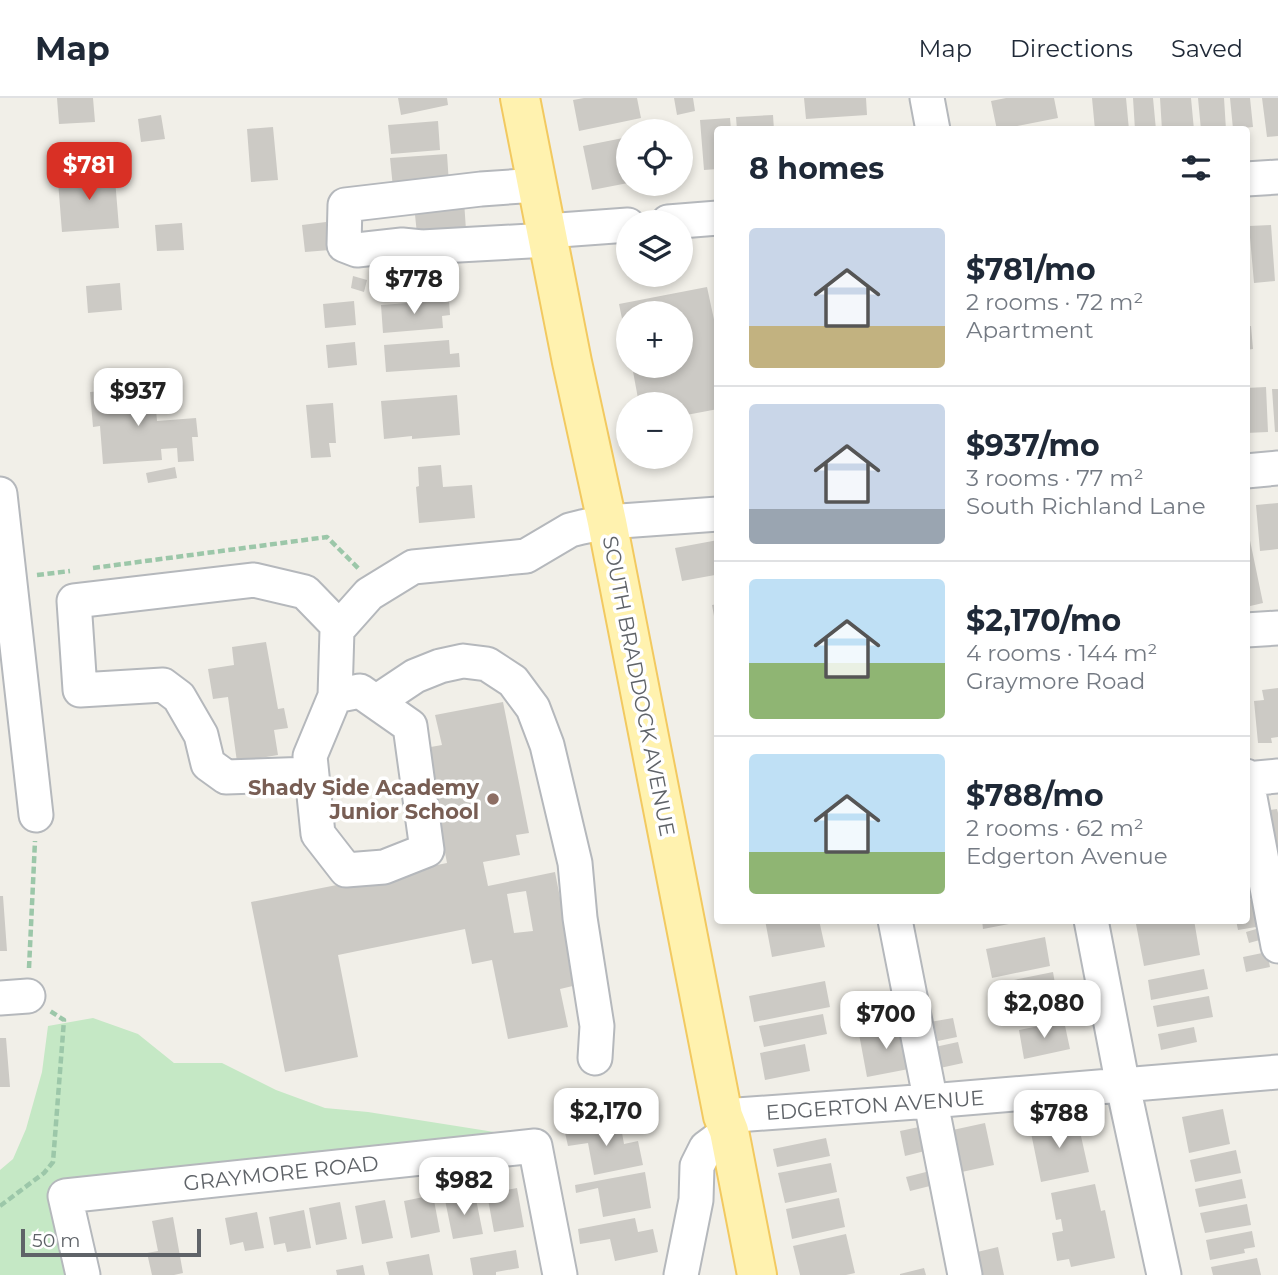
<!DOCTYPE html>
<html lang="en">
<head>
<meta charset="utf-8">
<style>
	:root { --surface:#fff; --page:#f6f6f7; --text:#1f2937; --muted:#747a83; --line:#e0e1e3; --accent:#d93025 }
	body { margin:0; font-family:Montserrat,sans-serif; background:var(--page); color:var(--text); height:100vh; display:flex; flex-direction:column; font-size:26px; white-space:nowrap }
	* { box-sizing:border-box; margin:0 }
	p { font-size:23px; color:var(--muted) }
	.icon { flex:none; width:38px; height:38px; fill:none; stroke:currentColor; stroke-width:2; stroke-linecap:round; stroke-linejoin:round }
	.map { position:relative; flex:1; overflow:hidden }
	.details { position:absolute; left:714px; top:28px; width:536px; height:798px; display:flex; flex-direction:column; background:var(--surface); border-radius:7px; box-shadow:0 4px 10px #0003 }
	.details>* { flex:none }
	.controls { position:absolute; left:616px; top:21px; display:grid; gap:14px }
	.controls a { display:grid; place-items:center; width:77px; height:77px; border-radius:50%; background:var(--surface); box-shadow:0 4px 10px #0003; font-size:35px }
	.scale { position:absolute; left:21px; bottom:18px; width:180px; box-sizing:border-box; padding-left:7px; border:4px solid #5f6368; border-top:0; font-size:19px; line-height:24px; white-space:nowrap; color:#5f6368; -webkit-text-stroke:5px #fff; paint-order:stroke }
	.price { position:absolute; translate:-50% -60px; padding:0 16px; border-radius:14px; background:#fff; color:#222; font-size:23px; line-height:46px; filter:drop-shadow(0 2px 4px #0008) }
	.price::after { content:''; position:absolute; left:50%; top:42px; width:21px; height:16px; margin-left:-10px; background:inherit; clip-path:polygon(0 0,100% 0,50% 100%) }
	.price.on { background:var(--accent); color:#fff }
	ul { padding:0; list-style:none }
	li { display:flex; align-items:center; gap:21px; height:175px; padding:0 35px }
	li+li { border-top:2px solid var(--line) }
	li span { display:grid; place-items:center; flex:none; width:196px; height:140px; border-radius:7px; color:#555 }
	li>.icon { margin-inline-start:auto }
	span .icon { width:84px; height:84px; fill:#fffc; stroke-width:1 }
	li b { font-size:30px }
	h2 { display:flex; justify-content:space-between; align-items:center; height:84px; padding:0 35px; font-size:30px }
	header { display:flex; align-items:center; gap:42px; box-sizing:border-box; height:98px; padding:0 35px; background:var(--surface); border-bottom:2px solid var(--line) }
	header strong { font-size:33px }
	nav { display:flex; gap:38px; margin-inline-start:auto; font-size:24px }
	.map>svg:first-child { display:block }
	.green { fill:#c5e8c5 }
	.building { fill:#cccac5; fill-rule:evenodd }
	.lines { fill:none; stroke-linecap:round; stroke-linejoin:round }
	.minor-casing { stroke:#b5b8bc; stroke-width:37 }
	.major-casing { stroke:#f2c960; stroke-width:42 }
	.path { stroke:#9cc7a9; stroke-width:4.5; stroke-dasharray:7 3.5; stroke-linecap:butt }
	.minor { stroke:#fff; stroke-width:33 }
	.major { stroke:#fff2af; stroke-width:38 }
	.education-dot { fill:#8d6e63; stroke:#fff; stroke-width:2.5 }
	.labels { text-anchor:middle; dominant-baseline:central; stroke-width:7; stroke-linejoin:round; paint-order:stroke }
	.street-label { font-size:21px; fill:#5f6368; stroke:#fff }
	.education-label { font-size:21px; font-weight:bold; fill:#785e54; stroke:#fff; text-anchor:end }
</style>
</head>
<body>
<header>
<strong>Map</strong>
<nav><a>Map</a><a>Directions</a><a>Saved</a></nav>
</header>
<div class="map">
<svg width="1278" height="1177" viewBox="0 0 1278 1177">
	<rect width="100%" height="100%" fill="#f1efe8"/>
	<path class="green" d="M93,920L138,936L174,965H222L276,992L325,1010L368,1014L520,1038L58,1087L50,1091L69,1177H0V1072L13,1061L26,1031L42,974L48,928Z"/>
	<path class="building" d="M57,0H93L95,24L59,26Z
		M398,0H447L448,7L401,17Z
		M584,0H637L641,20L579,33L573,2Z
		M674,0H693L695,13L677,17Z
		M804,0H866L867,17L806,21Z
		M1006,0H1054L1058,20L997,32L991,3Z
		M1092,0H1126L1129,32H1095Z
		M1133,0H1153L1156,32H1135Z
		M1160,0H1191L1194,32H1162Z
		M1198,0H1224L1226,32H1201Z
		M1230,0H1250L1253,29L1233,31Z
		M1262,0H1278V38L1267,39Z
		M161,17L165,41L141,44L138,21Z
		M773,17L774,32H737L736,19Z
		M730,20L731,32H718V71L704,72L700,22Z
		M438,23L440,52L391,56L388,27Z
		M273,29L278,82L251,84L247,31Z
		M628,39V85L592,92L583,48Z
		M447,56L449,86L393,90L390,60Z
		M105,69L106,82L115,81L119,130L62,134L58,83L76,81V72Z
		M464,103L466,132L417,136L414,107Z
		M326,124L330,152L305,154L302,127Z
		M182,125L184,152L157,153L155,127Z
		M1271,127L1275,183L1254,185L1249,128Z
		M402,148L403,165L449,161L451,185L377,191L374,151Z
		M353,178L367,182L364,194L351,190Z
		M120,185L122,212L88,215L86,188Z
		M707,189L718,240V311L681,318V306H639L632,268H681V215H628V245H627L619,206Z
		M449,202L450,217L442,218L443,230L383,235L381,207Z
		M354,203L356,227L325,230L323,206Z
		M1246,228H1251L1253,251L1246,252Z
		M449,242L450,256L459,255L460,269L386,274L384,247Z
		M355,244L357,267L328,270L326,247Z
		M154,289L157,323L196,320L198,339H192L194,363L178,364L177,350L161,351L162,362L103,366L100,328L93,329L90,294Z
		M1266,289L1268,334L1246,335V290Z
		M1272,291H1278V334H1275Z
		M457,297L460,337L412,341V338L384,341L381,303Z
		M333,305L336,345H329L331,359L311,360L306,307Z
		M441,367L443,389L472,387L475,420L419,425L416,389L419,388L418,369Z
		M175,369L177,380L148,385L146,375Z
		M1278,405V451L1260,453L1256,407Z
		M1247,428L1263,505L1246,509V429Z
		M718,442V482L716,483L715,477L682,483L675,450Z
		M718,506V529H716L712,507Z
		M266,544L278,611L284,610L288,630L274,632L278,657L237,664L228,599L213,601L208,571L234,567L232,549Z
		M1278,590V639L1271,640L1272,645H1258L1254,603L1264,602L1262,592Z
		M503,604L529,735L516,737L520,757L483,764L488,788L555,774L577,887L560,891L568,929L508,941L492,862L472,866L465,831L338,857L358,959L285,974L251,804L447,765L425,650L442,647L435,617ZM526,793L533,833L514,835L507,796Z
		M1277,711L1278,715V766L1269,712Z
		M0,798H3L7,853H0Z
		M1256,800L1262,828L1238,832L1236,822H1246V803Z
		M765,822H819L825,849L772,859Z
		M982,822H1019V824L983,831Z
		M1151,822H1194L1200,857L1144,868L1136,826Z
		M1263,829L1267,840L1249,845L1246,834Z
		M1045,839L1050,868L992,880L986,851Z
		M1267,854L1270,869L1246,874L1243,859Z
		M1204,871L1208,891L1151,902L1148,882Z
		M1053,874L1060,914L1012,923L1004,884Z
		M825,883L830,909L754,924L749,898Z
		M893,898L896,919L869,923L865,902Z
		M1209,898L1213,919L1157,929L1153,908Z
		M823,916L827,936L764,949L759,928Z
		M953,920L957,939L933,944L930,924Z
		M1064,923L1070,951L1024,961L1019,932Z
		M905,927L914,970L867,979L859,936Z
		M1194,929L1197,944L1161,952L1158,936Z
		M0,940H6L10,989H0Z
		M958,944L963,965L940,970L935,949Z
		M805,946L810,973L765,982L760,955Z
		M1223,1011L1230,1046L1189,1055L1182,1019Z
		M1077,1020L1089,1074L1041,1084L1030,1030Z
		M591,1025L593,1035L621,1029L624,1046L638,1043L643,1067L594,1077L588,1045L568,1048L564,1030Z
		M985,1025L994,1067L957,1075L948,1033Z
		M919,1029L925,1053L905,1058L900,1033Z
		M826,1040L830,1058L777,1069L773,1051Z
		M1236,1052L1241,1075L1195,1084L1190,1062Z
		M831,1065L837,1094L785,1105L778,1075Z
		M645,1074L651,1110L603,1119L598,1090L576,1095L575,1087Z
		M926,1074L930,1088L910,1093L906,1079Z
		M1242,1081L1246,1100L1199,1109L1195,1091Z
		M1095,1086L1101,1113L1105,1112L1115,1160L1071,1169L1069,1161L1057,1163L1052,1135L1063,1133L1061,1121L1056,1122L1051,1095Z
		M517,1090L524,1129L494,1134L487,1096Z
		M475,1096L483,1136L453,1141L445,1102Z
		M433,1097L440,1134L411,1140L404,1103Z
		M839,1100L845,1129L792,1141L786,1111Z
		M385,1102L393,1140L362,1146L355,1108Z
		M340,1104L347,1141L316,1147L309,1110Z
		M1247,1106L1251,1127L1205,1135L1200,1115Z
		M304,1112L311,1150L287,1154L285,1145L274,1147L269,1119Z
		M257,1114L264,1150L245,1153L243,1144L230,1147L225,1120Z
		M173,1119L183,1175L174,1177H152L147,1155L158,1153L152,1123Z
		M635,1120L638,1134L653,1131L658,1154L615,1163L610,1141L580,1146L578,1131Z
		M1252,1133L1255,1149L1244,1151L1245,1155L1210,1162L1206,1142Z
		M846,1136L855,1175L846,1177H800L793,1148Z
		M998,1149L1004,1177H978L973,1155Z
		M516,1152L519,1170L496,1174V1177H473L470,1160Z
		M429,1156L433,1177H389L386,1164Z
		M1257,1160L1261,1177H1213L1211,1169Z
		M363,1167L365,1177H337L336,1172Z
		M924,1170L926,1177H900V1176Z"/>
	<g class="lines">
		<g class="minor-casing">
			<path id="minor" d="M927,0L933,32
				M1246,81L1278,79
				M537,87L481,91L345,107L344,147L357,152L402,147L422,149L548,142
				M668,124L718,120
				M546,133L628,127
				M1246,373L1278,370
				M0,396L36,717
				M1246,532L1278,530
				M335,598L360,593L410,628L427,752L384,769L346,772L318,736L310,658L335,598L337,532L369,496L413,469L526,458L570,432L582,429L607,424L718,416
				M376,604L415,578L440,568L463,563L487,566L513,583L533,610L547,647L575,765L580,820L597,928L595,960
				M311,676L226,679L208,666L201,637L179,599L163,587L80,592L74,503L254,482L305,494L339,529
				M1246,678L1278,848
				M1246,681L1278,678
				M895,822L965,1177
				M1091,822L1123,988L1164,1177
				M0,900L28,898
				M723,1018L930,1003L1278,974
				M83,1177L65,1098L535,1048L560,1177
				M681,1177L696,1102L697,1068L706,1050L729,1033"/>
		</g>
		<g class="major-casing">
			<path id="major" d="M520,0L572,264L607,424L723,1018L729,1033L757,1177"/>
		</g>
		<path class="path" d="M93,470L327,439L359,471
			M37,477L70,473
			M29,870L35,743
			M0,1108L44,1075L53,1064L64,922L50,913"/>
		<use href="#minor" class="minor"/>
		<use href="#major" class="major"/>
	</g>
	<circle class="education-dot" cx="493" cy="701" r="7"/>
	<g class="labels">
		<g class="street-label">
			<text transform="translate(639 588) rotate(79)">SOUTH BRADDOCK AVENUE</text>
			<text transform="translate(875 1007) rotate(-4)">EDGERTON AVENUE</text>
			<text transform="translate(281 1075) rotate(-6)">GRAYMORE ROAD</text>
		</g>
		<g class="education-label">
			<text x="479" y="689">Shady Side Academy<tspan x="479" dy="24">Junior School</tspan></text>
		</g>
	</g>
</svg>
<div class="controls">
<a><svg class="icon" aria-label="locate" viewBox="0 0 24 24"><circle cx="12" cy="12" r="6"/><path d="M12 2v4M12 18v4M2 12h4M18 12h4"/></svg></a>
<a><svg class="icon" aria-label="layers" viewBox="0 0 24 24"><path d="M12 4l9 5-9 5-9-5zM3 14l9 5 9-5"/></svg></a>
<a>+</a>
<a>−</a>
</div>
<div class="scale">50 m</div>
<b class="price on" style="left:89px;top:104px">$781</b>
<b class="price" style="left:414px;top:218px">$778</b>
<b class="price" style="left:138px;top:330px">$937</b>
<b class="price" style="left:1044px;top:942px">$2,080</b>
<b class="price" style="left:886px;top:953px">$700</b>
<b class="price" style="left:606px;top:1050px">$2,170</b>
<b class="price" style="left:1059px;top:1052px">$788</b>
<b class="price" style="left:464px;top:1119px">$982</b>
<section class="details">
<h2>8 homes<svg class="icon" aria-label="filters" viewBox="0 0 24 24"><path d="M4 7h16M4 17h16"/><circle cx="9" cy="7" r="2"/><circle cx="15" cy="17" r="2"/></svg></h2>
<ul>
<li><span style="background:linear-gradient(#c9d6e8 70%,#c2b280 0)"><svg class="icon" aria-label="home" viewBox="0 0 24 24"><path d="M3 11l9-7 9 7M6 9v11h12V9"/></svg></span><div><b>$781/mo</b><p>2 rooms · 72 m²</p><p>Apartment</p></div></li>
<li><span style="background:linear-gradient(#c9d6e8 75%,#9aa5b1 0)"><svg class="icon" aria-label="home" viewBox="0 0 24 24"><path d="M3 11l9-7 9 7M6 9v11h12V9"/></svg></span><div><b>$937/mo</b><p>3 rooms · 77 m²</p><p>South Richland Lane</p></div></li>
<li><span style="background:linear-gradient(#bfe0f5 60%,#8fb573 0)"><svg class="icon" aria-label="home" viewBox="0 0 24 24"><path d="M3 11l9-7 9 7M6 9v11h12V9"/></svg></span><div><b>$2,170/mo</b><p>4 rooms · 144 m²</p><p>Graymore Road</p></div></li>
<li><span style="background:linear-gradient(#bfe0f5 70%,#8fb573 0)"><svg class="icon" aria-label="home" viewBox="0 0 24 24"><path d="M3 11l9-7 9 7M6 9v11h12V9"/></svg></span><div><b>$788/mo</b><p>2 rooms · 62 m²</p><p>Edgerton Avenue</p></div></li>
</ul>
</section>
</div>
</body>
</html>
